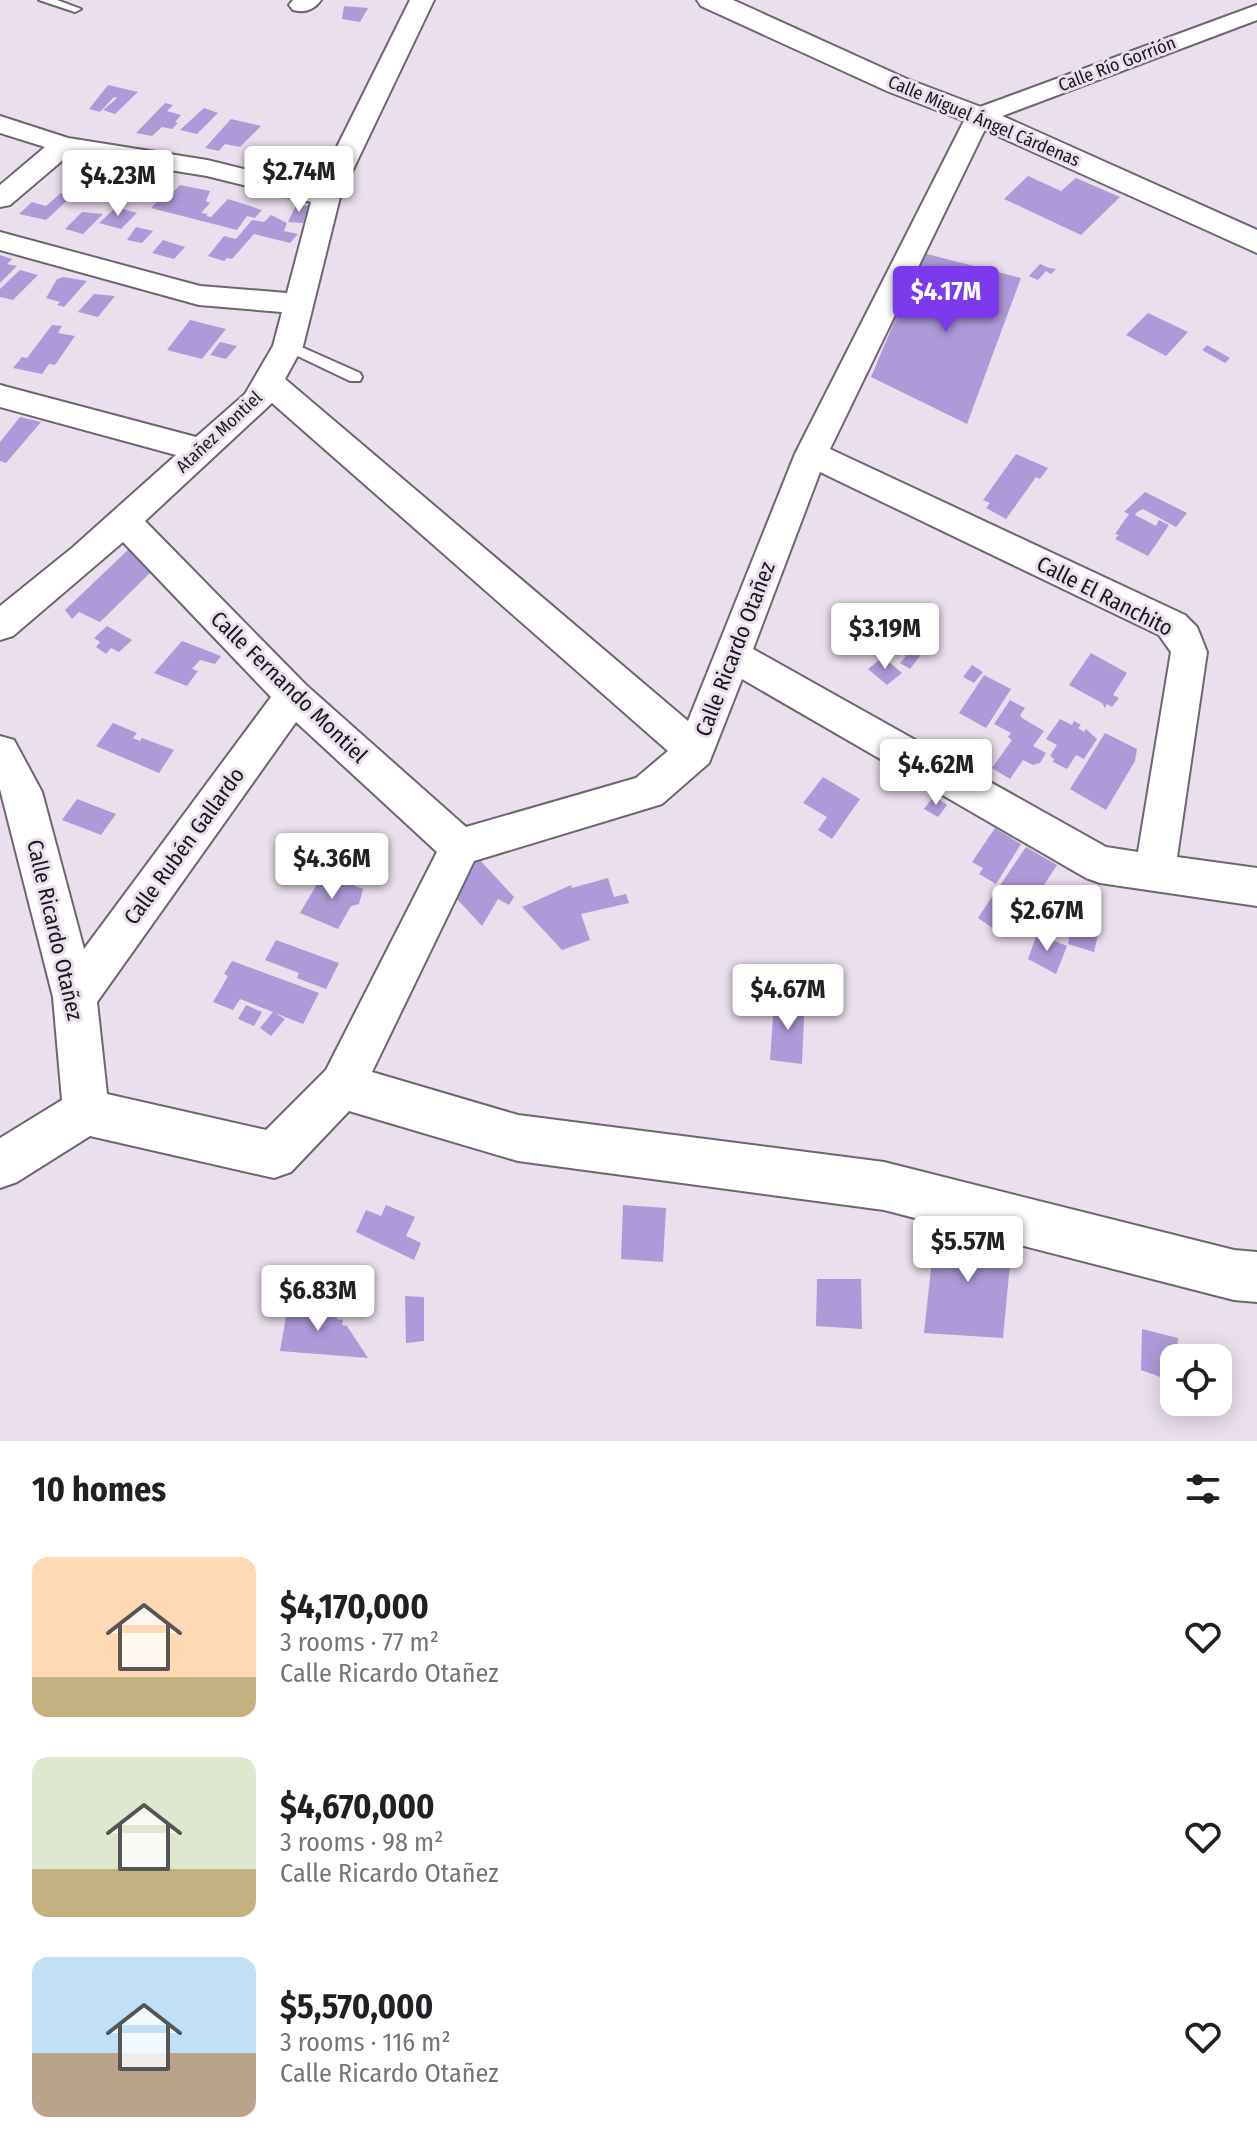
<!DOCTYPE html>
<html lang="en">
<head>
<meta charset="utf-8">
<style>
	:root { --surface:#fff; --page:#f2f2f2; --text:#202124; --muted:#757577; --accent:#7c3aed }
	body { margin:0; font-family:"Fira Sans Condensed",sans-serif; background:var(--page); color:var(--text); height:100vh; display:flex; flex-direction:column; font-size:30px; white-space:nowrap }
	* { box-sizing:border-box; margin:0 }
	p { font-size:26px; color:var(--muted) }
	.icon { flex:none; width:44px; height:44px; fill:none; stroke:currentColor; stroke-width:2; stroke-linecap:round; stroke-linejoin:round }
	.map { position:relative; height:1441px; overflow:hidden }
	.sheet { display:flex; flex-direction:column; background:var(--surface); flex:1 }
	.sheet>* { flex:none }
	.tools { position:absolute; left:1160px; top:1344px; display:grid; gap:16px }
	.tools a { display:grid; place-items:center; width:72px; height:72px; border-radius:16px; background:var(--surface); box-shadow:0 4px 20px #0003; font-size:40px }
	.price { position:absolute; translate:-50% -68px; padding:0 18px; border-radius:8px; background:#fff; color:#222; font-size:26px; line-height:52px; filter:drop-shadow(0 2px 4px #0008) }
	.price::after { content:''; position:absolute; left:50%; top:48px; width:24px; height:18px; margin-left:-12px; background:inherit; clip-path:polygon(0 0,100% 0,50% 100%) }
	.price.active { background:var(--accent); color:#fff }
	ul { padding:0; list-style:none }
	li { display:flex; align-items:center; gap:24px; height:200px; padding:0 32px }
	li span { display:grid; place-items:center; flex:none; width:224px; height:160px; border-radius:16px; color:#555 }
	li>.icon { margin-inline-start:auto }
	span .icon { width:96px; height:96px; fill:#fffc; stroke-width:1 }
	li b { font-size:34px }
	h2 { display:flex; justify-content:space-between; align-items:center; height:96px; padding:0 32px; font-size:34px }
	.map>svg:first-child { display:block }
	.building { fill:#af9ad9 }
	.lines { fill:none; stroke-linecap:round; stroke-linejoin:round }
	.service-casing { stroke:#6f6570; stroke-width:4 }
	.minor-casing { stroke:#6f6570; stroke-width:4 }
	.tertiary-casing { stroke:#6f6570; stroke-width:4 }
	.service { fill:#fff; fill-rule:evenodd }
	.minor { fill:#fff; fill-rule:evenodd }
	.tertiary { fill:#fff; fill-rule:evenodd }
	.labels { text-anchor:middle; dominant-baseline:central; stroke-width:6; stroke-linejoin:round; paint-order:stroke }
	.far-street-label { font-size:18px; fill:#1a161b; stroke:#eadfec }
	.street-label { font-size:22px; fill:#1a161b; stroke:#eadfec }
</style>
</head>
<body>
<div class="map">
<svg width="1257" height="1441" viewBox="0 0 1257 1441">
	<rect width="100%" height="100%" fill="#eadfec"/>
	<path class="building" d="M344,6L368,8L360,22L342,19Z
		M108,85L138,92L115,114L103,110L117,98L114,97L100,112L89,109Z
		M165,103L173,105L167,111L181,115L175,122L178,123L172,129L162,127L152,136L136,133Z
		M204,108L218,113L197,134L180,130Z
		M231,119L261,126L240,147L225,144L219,151L205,148Z
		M74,163L98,169L90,176L66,170Z
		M104,173L122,177L125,173L140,177L121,196L108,193L104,196L84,192Z
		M1028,176L1061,191L1076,178L1120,197L1081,235L1004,199Z
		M180,185L210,191L206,201L210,203L201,213L208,214L206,216L211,217L228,199L262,210L255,218L247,216L237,230L151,208L159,200L165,201Z
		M61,193L72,196L46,220L19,214L32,202L46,206Z
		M296,205L309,206L303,223L288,222Z
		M116,207L137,213L121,229L99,223Z
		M82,212L103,214L83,234L65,229Z
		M271,215L287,223L284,231L298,234L290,243L254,234L232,259L227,258L224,261L208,256L224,236L236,239L252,220L264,222Z
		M136,227L153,231L142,243L127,240Z
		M163,240L185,247L174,259L152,253Z
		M923,253L1021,278L967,424L871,377Z
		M0,255L12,259L7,264L17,266L0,283Z
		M1040,264L1049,268L1056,269L1051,274L1046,271L1038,280L1029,276Z
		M20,270L38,275L13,300L0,297V289Z
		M64,277L87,281L64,307L57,305L60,302L46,298L57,279Z
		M94,294L115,296L98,317L78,312Z
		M1148,313L1188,332L1166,356L1126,335Z
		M190,320L226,329L202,359L167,350Z
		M52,325L62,326L58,333L75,336L55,365L49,364L42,374L13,368L22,357L27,358Z
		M220,342L237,346L226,359L210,355Z
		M1207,345L1230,358L1225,363L1202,350Z
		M20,417L41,422L6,463L0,461V442Z
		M1016,454L1048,468L1040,479L1036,477L1006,519L986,508L990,503L983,500Z
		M1145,492L1187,513L1176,527L1143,509L1137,512L1135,515L1156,526L1159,520L1169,525L1148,556L1115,539L1119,535L1115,534L1129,514L1124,512Z
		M131,547L152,571L100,622L79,612L72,619L65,610Z
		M893,614L935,636L910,669L900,663L906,656L900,653L898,656L882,646L878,650L868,644Z
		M107,626L132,640L119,652L111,648L106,654L96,647L100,642L94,638Z
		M182,641L221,656L215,664L200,660L192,669L198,671L187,686L154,673Z
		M1091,653L1127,673L1113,695L1119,698L1112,707L1107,704L1105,708L1102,703L1069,685Z
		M883,657L902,673L887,685L868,669Z
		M972,665L983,672L974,683L963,677Z
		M984,675L1011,689L986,728L959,713Z
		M1010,700L1025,708L1020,715L1022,718L1044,731L1033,746L1046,753L1040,763L1033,765L1023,760L1010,779L992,768L1012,740L1008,737L1011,733L994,724Z
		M1060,719L1072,725L1074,721L1081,725L1078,728L1084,732L1086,729L1097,739L1084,759L1076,755L1067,769L1053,762L1054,759L1050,756L1057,745L1046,739Z
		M113,723L137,733L133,738L140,741L142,738L174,750L159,773L96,746Z
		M1105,733L1137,749L1135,761L1106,810L1070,789Z
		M823,777L860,799L832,839L818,830L827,817L803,803Z
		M934,796L947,805L938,817L924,809Z
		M77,799L116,814L101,835L62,820Z
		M995,828L1021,844L996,884L979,874L983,868L972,862Z
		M1026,847L1057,865L1035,899L1028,895L1023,902L999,887Z
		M478,858L514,897L509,905L498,899L482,926L456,898Z
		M323,874L363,889L359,904L351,906L338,929L300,913Z
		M608,878L614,897L626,894L629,903L581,914L590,940L562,950L522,907L571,885L572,888Z
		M997,889L1018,902L1004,923L1013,929L1007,938L978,918Z
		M1071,926L1098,935L1094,952L1068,944Z
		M1037,934L1067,946L1056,974L1028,959Z
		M276,940L339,963L326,989L297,978L299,973L265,960Z
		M232,961L319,993L303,1024L275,1013L285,1019L271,1036L260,1028L273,1012L240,999L233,1010L213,1002L228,976L224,974Z
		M797,996L805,997L802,1064L770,1060L774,1003L796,1005Z
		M246,1005L262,1012L254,1026L238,1019Z
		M386,1205L415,1217L406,1236L421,1243L414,1260L356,1232L366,1210L381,1216Z
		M623,1205L666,1208L663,1262L621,1259Z
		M936,1223L1012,1242L1003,1338L924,1333Z
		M817,1279H861L862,1329L816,1326Z
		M405,1296L424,1297V1341L406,1343Z
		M288,1305L327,1306L326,1309H332L331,1312L338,1313L337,1319L343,1320L342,1325L347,1326L368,1358L280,1351Z
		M1142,1329L1178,1338L1174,1382L1141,1370Z"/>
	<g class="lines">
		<g class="service-casing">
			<path id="service" d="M39,0H57L81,9L75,12Z
				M288,341L360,373L362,377L360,381H350L283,349L281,346Z"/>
		</g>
		<g class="minor-casing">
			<path id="minor" d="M293,0H321C314,10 304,13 293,10L289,5Z
				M410,0H434L340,197L303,346L285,379L688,721L795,454L969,111L1257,5V20L989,121L830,449L1185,615L1197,627L1207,652L1177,857L1257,868V906L1100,883L1086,878L742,679L709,763L662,804L474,861L372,1072L518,1115L884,1162L1234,1250L1257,1252V1302L1234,1300L884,1210L518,1161L349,1111L291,1172L274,1178L90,1136L17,1182L0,1188V1138L62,1100L53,997L0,789V736L14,740L42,792L84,949L271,697L123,542L13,636L0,640V606L72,548L176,455L0,407V385L196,437L245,394L273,346L282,312L199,305L0,250V232L200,286L287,293L311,202L207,176L70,154L10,205L0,207V185L45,147L0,133V116L68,138L207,160L317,187ZM272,403L668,751L636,778L466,827L306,685L145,521ZM820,472L1159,635L1171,652L1138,852L1106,847L753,649ZM296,722L437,852L326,1070L266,1130L107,1094L97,1002Z"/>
		</g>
		<g class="tertiary-casing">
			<path id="tertiary" d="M697,0H733L907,79L989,110L1257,230V253L967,122L887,91L701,6Z"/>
		</g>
		<use href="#service" class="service"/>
		<use href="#minor" class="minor"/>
		<use href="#tertiary" class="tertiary"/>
	</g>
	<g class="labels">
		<g class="far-street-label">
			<text transform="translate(1117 64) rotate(-21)">Calle Río Gorrión</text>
			<text transform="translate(984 121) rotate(23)">Calle Miguel Ángel Cárdenas</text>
			<text transform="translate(219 432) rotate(-43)">Atañez Montiel</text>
		</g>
		<g class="street-label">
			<text transform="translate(1105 596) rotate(27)">Calle El Ranchito</text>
			<text transform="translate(735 649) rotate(-69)">Calle Ricardo Otañez</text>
			<text transform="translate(289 687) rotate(44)">Calle Fernando Montiel</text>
			<text transform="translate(184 846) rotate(-54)">Calle Rubén Gallardo</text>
			<text transform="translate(55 930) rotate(77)">Calle Ricardo Otañez</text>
		</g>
	</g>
</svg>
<div class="tools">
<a><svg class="icon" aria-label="locate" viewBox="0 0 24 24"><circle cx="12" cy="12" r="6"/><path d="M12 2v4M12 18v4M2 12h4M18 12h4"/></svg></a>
</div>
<b class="price" style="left:299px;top:214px">$2.74M</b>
<b class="price" style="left:118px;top:218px">$4.23M</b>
<b class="price active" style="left:946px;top:334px">$4.17M</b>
<b class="price" style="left:885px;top:671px">$3.19M</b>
<b class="price" style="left:936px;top:807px">$4.62M</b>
<b class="price" style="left:332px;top:901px">$4.36M</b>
<b class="price" style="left:1047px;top:953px">$2.67M</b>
<b class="price" style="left:788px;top:1032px">$4.67M</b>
<b class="price" style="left:968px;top:1284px">$5.57M</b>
<b class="price" style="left:318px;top:1333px">$6.83M</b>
</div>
<section class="sheet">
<h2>10 homes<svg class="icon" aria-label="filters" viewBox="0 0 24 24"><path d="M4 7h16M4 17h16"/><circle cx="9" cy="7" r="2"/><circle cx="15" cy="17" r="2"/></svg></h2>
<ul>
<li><span style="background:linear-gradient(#ffd9b3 75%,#c2b280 0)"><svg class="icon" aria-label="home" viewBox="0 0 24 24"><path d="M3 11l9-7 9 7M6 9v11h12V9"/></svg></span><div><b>$4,170,000</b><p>3 rooms · 77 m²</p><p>Calle Ricardo Otañez</p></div><svg class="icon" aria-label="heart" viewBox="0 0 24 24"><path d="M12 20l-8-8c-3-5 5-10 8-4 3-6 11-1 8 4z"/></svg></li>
<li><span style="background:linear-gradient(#dfe7d0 70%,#c2b280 0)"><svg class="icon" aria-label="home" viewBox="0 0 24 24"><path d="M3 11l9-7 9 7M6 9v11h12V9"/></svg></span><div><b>$4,670,000</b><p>3 rooms · 98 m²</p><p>Calle Ricardo Otañez</p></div><svg class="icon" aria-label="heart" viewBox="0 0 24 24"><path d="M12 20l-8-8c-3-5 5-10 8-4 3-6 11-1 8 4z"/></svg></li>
<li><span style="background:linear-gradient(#bfe0f5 60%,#b9a48a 0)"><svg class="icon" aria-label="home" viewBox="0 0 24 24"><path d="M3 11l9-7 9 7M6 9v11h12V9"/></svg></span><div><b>$5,570,000</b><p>3 rooms · 116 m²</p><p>Calle Ricardo Otañez</p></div><svg class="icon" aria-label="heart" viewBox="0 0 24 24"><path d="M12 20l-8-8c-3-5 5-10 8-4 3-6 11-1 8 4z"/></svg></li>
</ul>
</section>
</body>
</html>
